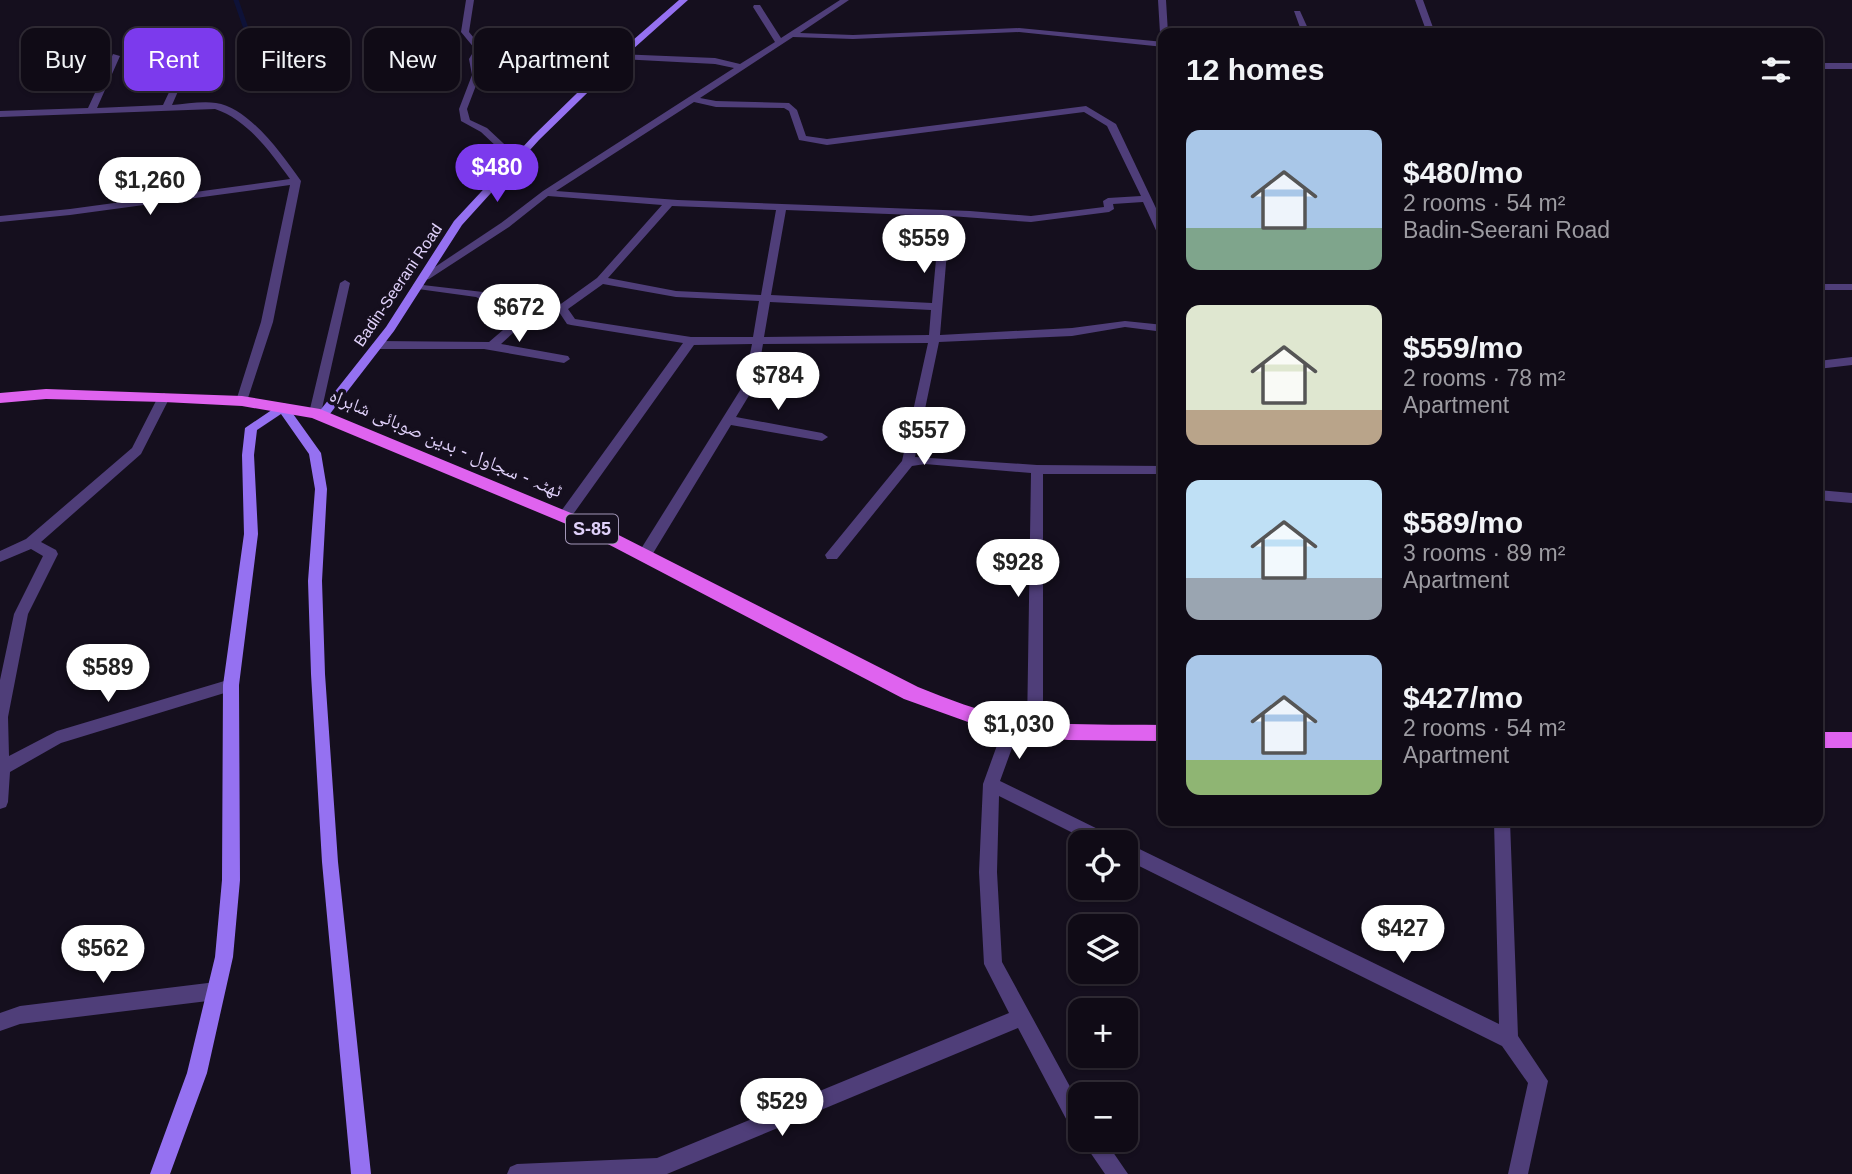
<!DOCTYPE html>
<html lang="en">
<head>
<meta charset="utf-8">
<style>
	:root { --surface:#100b16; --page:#1e1923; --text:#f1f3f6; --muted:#9c9ba1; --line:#302b35; --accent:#7c3aed }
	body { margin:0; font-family:Helvetica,"Noto Naskh Arabic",sans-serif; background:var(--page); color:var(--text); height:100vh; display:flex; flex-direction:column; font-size:26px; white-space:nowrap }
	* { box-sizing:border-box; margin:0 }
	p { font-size:23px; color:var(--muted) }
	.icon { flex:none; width:38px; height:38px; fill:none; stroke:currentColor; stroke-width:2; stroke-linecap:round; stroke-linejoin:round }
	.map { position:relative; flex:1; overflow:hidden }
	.drawer { position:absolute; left:1158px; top:28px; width:665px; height:798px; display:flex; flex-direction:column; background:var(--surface); border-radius:14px; box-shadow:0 2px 5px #0004,0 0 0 2px var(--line) }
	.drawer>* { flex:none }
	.top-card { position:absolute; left:21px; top:28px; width:665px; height:63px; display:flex; gap:14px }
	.controls { position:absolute; left:1068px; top:830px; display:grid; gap:14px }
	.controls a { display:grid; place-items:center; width:70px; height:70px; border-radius:14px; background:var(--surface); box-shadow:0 2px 5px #0004,0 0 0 2px var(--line); font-size:35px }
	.price { position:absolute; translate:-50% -60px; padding:0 16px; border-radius:24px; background:#fff; color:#222; font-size:23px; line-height:46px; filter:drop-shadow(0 2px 4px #0008) }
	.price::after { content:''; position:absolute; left:50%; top:42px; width:21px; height:16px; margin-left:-10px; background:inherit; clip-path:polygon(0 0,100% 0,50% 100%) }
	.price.active { background:var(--accent); color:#fff }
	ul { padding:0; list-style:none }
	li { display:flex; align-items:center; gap:21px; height:175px; padding:0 28px }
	li span { display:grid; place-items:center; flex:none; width:196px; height:140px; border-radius:14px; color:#555 }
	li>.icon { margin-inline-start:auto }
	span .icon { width:84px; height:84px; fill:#fffc; stroke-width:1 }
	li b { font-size:30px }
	h2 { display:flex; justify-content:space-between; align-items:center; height:84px; padding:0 28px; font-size:30px }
	.chip { padding:0 24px; border-radius:14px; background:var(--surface); box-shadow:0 2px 5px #0004,0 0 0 2px var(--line); font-size:24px; line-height:63px }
	.chip.active { background:var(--accent); color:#fff }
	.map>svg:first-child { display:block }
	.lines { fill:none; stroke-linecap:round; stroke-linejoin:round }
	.stream { stroke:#0e1238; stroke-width:5 }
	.street { fill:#4f3e79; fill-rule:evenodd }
	.secondary { fill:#9571f1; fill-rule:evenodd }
	.primary { fill:#df63ef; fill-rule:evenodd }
	.labels { text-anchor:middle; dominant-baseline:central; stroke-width:7; stroke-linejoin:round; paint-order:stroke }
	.far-street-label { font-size:16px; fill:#e0d1fa; stroke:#150f1e }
	.shield { fill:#150f1e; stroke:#a397b8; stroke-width:2 }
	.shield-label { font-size:18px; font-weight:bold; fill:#e0d1fa }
	.street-label { font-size:19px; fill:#e0d1fa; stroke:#150f1e }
</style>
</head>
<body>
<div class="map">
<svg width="1852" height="1174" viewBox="0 0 1852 1174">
	<rect width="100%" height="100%" fill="#150f1e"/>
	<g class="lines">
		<path class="stream" d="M236,0L257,60L286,86"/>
		<path class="street" d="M466,0H474L469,32L483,49L477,59L480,75L467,109L470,120L487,128L519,158V162H513L481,132L461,121L459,109L472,75L469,59L475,49L461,32Z
			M840,0H849L800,33L853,35L1019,28L1164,42V47L1019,32L853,39L793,37L700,98L716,101L789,103L797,110L806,136L827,139L1086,106L1116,124L1164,225V240L1159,237L1143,202L1113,204L1114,209L1109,212L1031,222L950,216L940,335L1072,328L1125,321L1164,325V332L1125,327L1072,336L939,342L915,457L1037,465L1164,466V474H1043V728L1040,733L1035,735L1030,733L1027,728L1031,473L925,464L912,466L837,559H827L825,555L902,461L928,343L763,344L756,384L736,417L822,433L828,437L822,441L731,425L649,560L644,561L637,556L639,552L744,384L752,344L694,345L569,520H559L557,517L559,514L683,343L571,325L567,324L559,312L528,319L501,344L568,356L570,359L564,363L484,349H378L372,345L378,341L489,342L517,318L476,297L418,289L413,286L414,284L483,292L525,313L558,306L597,278L662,205L548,196L509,227L429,279L425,280L420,277L501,223L543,191L734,68L715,64L620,59L616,56L617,54L715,58L740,64L775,42L753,7L754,5H760L781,38ZM694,102L716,107L784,108L789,111L799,140L827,145L1084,112L1107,126L1141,196L1108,198L1103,201L1104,207L1031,216L970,211L678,200L556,191ZM672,206L776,210L761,295L676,291L608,278ZM786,210L940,216L932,303L771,295ZM603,284L676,297L759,301L753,337H691L575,319L568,309ZM770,302L931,310L929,335L764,337Z
			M1158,0H1166L1168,33H1164V35L1160,33Z
			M1415,0H1423L1435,33H1427Z
			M1294,11H1300L1310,33H1302Z
			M113,54L120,56L97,108L163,105L179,71L186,69L187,71L172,105C186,104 202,101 216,103C250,108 283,156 301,181L273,322L246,404H238L236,401L261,322L290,185L70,215L0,222V216L70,209L290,179C270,152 248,120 215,109L0,117V111L88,108Z
			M1818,63H1852V69H1818Z
			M345,280L350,283L321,413L315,417L309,413L340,283Z
			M1818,284H1852V290H1818Z
			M1852,357V365L1818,369V361Z
			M164,393L170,397L141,454L41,542L56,550L58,554L28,614L8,717L9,756L57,731L231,679L236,681L239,685L236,689L231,691L61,743L10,772L8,802L6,807L0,809V680L14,614L43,556L31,549L0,562V551L26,539L132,448L158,397Z
			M1818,490L1852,493V503L1818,500Z
			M1012,719L1017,721L1020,726L1000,781L1114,837L1116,842H1091L999,796L997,872L1002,962L1080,1105V1135L1073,1132L1018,1028L667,1174H507L510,1167L517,1164L657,1158L1009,1013L984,964L979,872L983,784L1004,726L1007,721Z
			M1494,821H1510L1518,1036L1548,1081L1528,1174H1508L1528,1083L1502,1046L1125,859V842L1499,1024Z
			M216,982L222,985L225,991L222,997L216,1000L20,1024L0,1031V1013L20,1006Z
			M1081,1139H1104L1128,1174H1105Z"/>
		<path class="secondary" d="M679,0H688L623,58L539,140L462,225L394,331L326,419H318L316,416L318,413L386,327L454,221L533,136L617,54Z
			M282,403L286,404L321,453L327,489L322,581L325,674L338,862L371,1174H351L322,862L311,674L308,581L315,489L309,454L281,414L257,430L254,455L258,534L239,685L240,880L233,957L207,1073L170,1174H150L187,1073L215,957L222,880L223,685L244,534L242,455L245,428Z"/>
		<path class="primary" d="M46,389L242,396L320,409L595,523L918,687C948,699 979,711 1011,718C1061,727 1113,724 1164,725V741L1068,740L1012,734L968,722L904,699L583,531L312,418L242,406L164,402L46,399L0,403V393Z
			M1818,732H1852V748H1818Z"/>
	</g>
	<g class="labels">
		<g class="far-street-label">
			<text transform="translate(398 285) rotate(-56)">Badin-Seerani Road</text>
		</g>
		<rect class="shield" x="566" y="514.5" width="52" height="29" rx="5"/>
		<g class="shield-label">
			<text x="592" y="529">S-85</text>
		</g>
		<g class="street-label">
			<text transform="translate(446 443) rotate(23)">ٹھٹہ - سجاول - بدین صوبائی شاہراہ</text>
		</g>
	</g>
</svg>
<div class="controls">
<a><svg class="icon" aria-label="locate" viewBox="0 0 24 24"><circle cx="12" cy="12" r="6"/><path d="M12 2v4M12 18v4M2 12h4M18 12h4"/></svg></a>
<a><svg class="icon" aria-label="layers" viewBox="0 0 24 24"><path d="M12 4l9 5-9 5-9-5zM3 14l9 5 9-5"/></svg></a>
<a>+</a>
<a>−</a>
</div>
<b class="price active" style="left:497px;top:204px">$480</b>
<b class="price" style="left:150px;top:217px">$1,260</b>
<b class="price" style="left:924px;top:275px">$559</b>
<b class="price" style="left:519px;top:344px">$672</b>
<b class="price" style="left:778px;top:412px">$784</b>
<b class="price" style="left:924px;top:467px">$557</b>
<b class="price" style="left:1018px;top:599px">$928</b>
<b class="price" style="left:108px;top:704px">$589</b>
<b class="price" style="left:1019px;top:761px">$1,030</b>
<b class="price" style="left:1403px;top:965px">$427</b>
<b class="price" style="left:103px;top:985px">$562</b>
<b class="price" style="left:782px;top:1138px">$529</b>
<div class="top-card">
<a class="chip">Buy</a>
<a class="chip active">Rent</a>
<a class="chip">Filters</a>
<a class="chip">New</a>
<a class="chip">Apartment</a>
</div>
<section class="drawer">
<h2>12 homes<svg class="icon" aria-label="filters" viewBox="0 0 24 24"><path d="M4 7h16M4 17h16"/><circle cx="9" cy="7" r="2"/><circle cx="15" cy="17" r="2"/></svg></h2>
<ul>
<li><span style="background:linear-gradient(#a9c7e8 70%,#7fa58c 0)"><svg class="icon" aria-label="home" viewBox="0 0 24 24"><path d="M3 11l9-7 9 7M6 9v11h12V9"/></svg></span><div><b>$480/mo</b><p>2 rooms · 54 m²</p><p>Badin-Seerani Road</p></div></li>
<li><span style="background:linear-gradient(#dfe7d0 75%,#b9a48a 0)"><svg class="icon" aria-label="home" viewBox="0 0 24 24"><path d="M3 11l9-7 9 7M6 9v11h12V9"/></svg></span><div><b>$559/mo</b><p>2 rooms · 78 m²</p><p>Apartment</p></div></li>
<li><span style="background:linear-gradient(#bfe0f5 70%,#9aa5b1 0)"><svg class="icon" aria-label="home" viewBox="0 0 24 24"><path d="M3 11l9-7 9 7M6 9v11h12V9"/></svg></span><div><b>$589/mo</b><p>3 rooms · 89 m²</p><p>Apartment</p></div></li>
<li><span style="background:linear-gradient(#a9c7e8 75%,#8fb573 0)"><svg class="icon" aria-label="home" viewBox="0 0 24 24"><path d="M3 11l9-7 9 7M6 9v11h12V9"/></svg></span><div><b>$427/mo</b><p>2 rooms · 54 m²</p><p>Apartment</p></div></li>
</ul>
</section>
</div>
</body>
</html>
